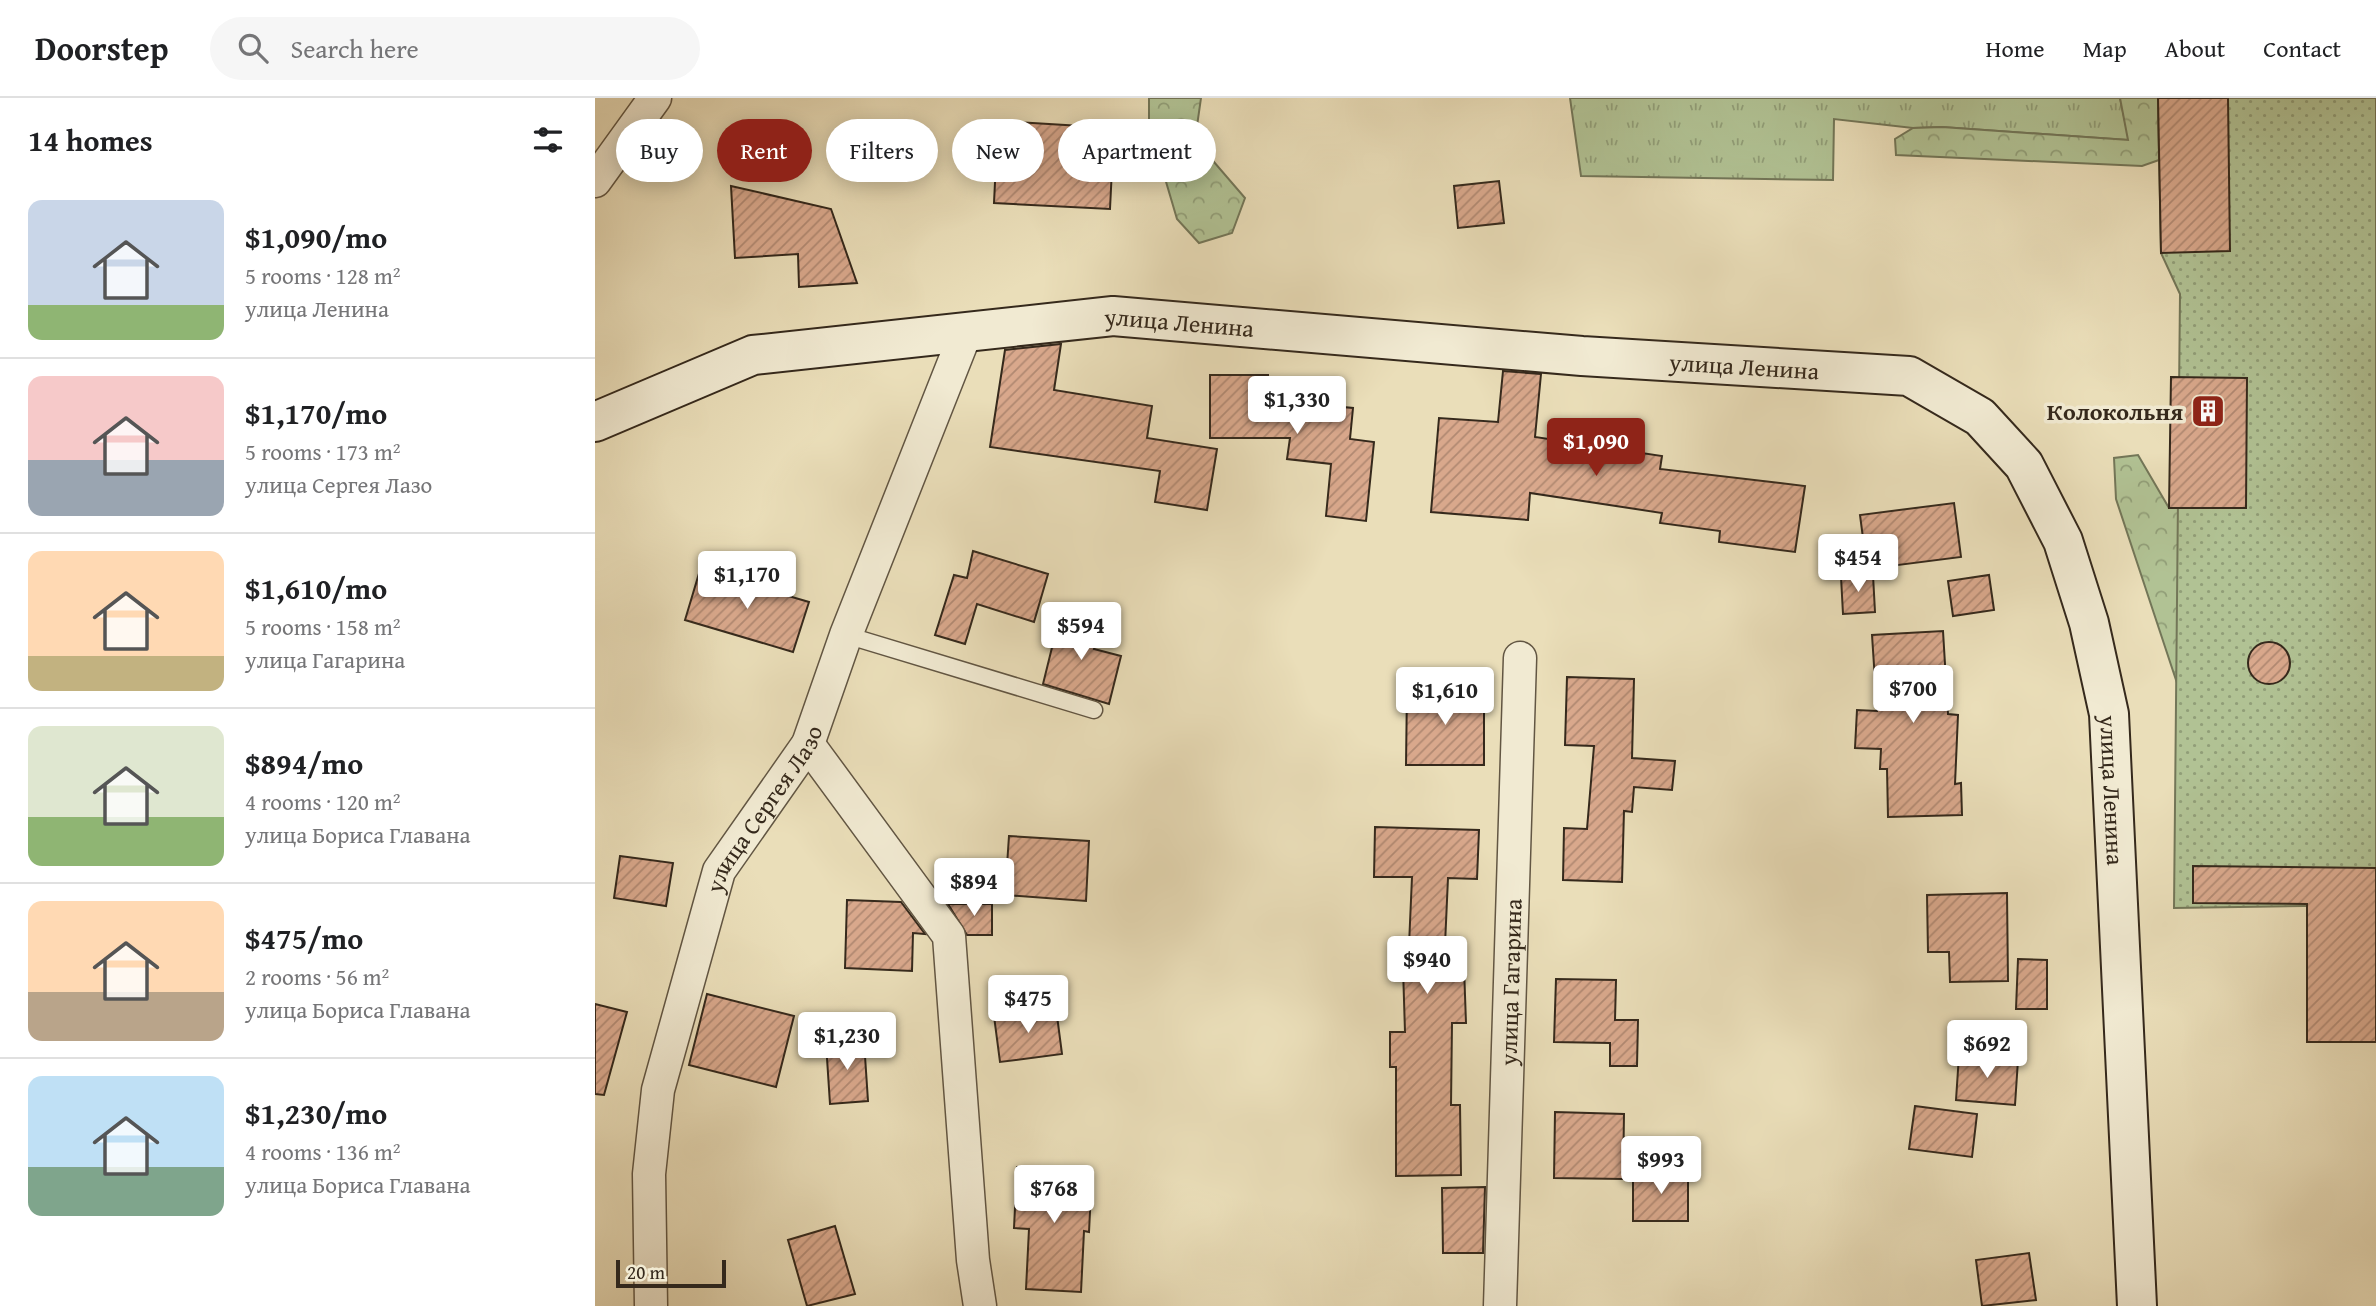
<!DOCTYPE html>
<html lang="en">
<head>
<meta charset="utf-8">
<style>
	:root { --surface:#fff; --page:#f6f6f6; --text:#202124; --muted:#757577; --line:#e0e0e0; --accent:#8f2418 }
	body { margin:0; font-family:"Gentium Book Plus",serif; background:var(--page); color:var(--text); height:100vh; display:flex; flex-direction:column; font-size:26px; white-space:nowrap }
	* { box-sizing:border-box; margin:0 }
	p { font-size:23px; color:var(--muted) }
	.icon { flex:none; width:38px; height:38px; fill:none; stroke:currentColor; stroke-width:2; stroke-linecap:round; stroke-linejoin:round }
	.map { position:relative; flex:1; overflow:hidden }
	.sheet { display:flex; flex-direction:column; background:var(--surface); width:595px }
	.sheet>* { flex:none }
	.guide { position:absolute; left:21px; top:21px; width:665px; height:63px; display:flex; gap:14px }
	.scale { position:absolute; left:21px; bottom:18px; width:110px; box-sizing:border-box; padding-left:7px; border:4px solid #35291c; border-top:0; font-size:19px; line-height:24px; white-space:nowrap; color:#35291c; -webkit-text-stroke:5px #f1ead2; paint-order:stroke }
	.price { position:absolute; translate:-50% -60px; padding:0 16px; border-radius:7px; background:#fff; color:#222; font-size:23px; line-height:46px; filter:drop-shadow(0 2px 4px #0008) }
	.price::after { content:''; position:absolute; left:50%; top:42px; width:21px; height:16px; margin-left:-10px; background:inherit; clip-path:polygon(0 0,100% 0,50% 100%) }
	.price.on { background:var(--accent); color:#fff }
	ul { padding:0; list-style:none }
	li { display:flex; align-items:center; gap:21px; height:175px; padding:0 28px }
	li+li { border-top:2px solid var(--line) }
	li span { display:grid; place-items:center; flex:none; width:196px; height:140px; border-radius:14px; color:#555 }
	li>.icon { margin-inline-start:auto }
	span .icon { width:84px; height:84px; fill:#fffc; stroke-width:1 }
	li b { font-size:30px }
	h2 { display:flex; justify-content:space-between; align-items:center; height:84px; padding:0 28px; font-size:30px }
	.tag { padding:0 24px; border-radius:32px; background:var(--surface); box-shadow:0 4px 18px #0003; font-size:24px; line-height:63px }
	.tag.on { background:var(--accent); color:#fff }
	header { display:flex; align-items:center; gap:42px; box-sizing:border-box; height:98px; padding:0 35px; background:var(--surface); border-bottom:2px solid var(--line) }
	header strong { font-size:33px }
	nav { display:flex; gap:38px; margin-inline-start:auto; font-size:24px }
	.search { width:490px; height:63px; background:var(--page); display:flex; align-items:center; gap:18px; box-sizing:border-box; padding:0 24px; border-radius:38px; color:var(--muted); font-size:26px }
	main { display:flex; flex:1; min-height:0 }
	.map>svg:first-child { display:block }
	.grass { fill:url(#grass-tufts); stroke:#737658; stroke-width:2 }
	.forest { fill:url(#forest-crowns); stroke:#737658; stroke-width:2 }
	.park { fill:url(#park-dots); stroke:#737658; stroke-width:2 }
	.building { fill:url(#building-hatch); stroke:#35291c; stroke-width:2 }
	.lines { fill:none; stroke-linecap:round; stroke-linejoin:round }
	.service-casing { stroke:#625643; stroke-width:19 }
	.minor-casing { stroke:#625643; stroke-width:35 }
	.secondary-casing { stroke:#35291c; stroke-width:42 }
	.service { stroke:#f1ead2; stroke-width:16 }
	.minor { stroke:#f1ead2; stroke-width:32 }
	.secondary { stroke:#f1ead2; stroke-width:38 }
	.labels { text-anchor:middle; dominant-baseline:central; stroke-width:7; stroke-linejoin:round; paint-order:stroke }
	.street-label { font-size:24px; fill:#35291c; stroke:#f1ead2 }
	.poi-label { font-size:24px; font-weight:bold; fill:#35291c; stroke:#f1ead2; text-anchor:end }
</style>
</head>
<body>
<header>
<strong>Doorstep</strong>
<div class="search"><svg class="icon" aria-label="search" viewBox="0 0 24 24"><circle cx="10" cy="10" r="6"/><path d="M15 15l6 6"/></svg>Search here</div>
<nav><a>Home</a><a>Map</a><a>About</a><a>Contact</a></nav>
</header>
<main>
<section class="sheet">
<h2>14 homes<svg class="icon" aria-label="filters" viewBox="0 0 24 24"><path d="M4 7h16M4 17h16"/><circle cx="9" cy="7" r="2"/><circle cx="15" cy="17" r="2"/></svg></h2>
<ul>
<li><span style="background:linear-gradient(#c9d6e8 75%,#8fb573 0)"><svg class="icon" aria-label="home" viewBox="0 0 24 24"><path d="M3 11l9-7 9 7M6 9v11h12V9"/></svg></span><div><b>$1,090/mo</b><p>5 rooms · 128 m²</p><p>улица Ленина</p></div></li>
<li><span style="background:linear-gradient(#f6c9c9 60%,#9aa5b1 0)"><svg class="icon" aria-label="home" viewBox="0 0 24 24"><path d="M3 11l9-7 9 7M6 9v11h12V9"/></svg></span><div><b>$1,170/mo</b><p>5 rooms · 173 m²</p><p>улица Сергея Лазо</p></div></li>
<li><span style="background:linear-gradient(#ffd9b3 75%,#c2b280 0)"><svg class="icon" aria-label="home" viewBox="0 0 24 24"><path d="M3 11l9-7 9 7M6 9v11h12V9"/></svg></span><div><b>$1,610/mo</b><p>5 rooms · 158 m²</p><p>улица Гагарина</p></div></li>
<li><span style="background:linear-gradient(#dfe7d0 65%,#8fb573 0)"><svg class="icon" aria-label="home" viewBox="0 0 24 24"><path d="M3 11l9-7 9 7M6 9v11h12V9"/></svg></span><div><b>$894/mo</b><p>4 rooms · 120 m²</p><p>улица Бориса Главана</p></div></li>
<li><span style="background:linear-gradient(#ffd9b3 65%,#b9a48a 0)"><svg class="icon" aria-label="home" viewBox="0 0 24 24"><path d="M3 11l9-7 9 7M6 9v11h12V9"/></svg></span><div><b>$475/mo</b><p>2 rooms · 56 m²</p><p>улица Бориса Главана</p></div></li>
<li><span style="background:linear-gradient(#bfe0f5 65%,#7fa58c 0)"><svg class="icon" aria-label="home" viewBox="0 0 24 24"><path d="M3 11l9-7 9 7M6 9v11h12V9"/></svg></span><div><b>$1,230/mo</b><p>4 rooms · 136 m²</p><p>улица Бориса Главана</p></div></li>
</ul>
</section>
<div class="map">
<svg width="1781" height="1208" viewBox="0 0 1781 1208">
	<defs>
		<pattern id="grass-tufts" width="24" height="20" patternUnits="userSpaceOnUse" patternTransform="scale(1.75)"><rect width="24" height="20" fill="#b1c294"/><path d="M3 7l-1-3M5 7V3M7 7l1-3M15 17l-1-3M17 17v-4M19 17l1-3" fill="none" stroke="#919e78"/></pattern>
		<pattern id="forest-crowns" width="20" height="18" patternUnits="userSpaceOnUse" patternTransform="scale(1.75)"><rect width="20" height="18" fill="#b1c294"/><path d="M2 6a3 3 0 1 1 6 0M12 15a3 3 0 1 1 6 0" fill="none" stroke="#919e78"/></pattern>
		<pattern id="park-dots" width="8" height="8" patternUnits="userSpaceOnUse" patternTransform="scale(1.75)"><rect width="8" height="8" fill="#b1c294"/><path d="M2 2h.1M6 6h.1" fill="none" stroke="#919e78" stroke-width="1.8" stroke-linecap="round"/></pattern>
		<pattern id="building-hatch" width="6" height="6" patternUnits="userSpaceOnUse" patternTransform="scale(1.75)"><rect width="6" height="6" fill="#d9a88c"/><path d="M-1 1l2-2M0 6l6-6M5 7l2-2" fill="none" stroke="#b18972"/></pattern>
	</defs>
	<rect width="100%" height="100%" fill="#eadeb9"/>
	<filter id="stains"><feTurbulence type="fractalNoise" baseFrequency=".00286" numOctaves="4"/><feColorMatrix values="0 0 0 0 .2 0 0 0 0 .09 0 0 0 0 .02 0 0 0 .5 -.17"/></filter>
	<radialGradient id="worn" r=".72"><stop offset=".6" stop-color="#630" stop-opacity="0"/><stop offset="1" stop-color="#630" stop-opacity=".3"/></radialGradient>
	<path class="grass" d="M975,0H1525L1534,42L1347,29L1318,30L1239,21L1238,82L986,78Z"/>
	<path class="forest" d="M554,0H606L600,42L650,100L637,135L604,145L582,121L554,26Z
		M1525,0H1563L1564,62L1547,68L1301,57L1300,41L1318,30L1347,29L1533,42Z
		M1543,357L1574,410H1584L1582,585L1521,401L1519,360Z"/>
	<path class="park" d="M1563,0H1781V807L1579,810L1585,196L1566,155Z"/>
	<path class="building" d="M1563,0H1633L1635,153L1566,155Z
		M403,23L519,30L515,111L399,105Z
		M904,83L909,125L863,130L859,88Z
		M136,88L236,111L262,185L204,189L203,156L140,160Z
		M466,246L459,292L557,308L552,340L622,351L612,412L560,404L565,373L395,349L410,252Z
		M908,273L946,276L940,339L1067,358L1065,371L1210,388L1200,454L1124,444L1125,433L1065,425L1067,415L935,395L933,422L836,414L844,320L903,324Z
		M615,277H673V302L758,310L755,341L779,344L771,423L731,418L736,366L692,361L695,340H615Z
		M1576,279L1652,280L1651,410H1574Z
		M1359,405L1366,459L1272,471L1265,417Z
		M378,453L453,476L439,524L382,506L370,546L340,537L359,477L372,480Z
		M105,472L214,504L198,554L90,522Z
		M1278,477L1280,514L1248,516L1246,479Z
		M1394,477L1399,512L1358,518L1353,483Z
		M465,517L505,527L499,551L526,558L514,606L448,586Z
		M1348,533L1353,616L1363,617L1360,686L1366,685L1367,717L1293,719L1292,671H1285L1286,651L1260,650L1262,612L1282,613L1277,537Z
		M1653 565a21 21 0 1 1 42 0a21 21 0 1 1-42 0Z
		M972,579L1039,581L1037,660L1080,663L1077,692L1039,689L1037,714L1029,713L1027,784L968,782L969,730L992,731L999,648L970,647Z
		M812,590H889V667H811Z
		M780,729L884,732L882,781L853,780L849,869H869L871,925H857L856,1007H865L866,1077L801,1078V969H795V934H810L808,870H813L817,779H779Z
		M414,738L494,743L491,803L410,797Z
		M25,758L78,765L71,808L19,800Z
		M1598,768L1781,770V944H1712V806L1598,805Z
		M1412,795L1413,883L1355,884L1354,854H1333L1332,797Z
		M252,802L306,804L330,836L318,835L317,873L250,870Z
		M353,806H397V837H372Z
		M1423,861L1452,862V911H1421Z
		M961,881L1021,882L1020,922H1043L1042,968H1015V945L959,944Z
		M112,896L199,918L181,989L94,967Z
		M0,906L32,914L9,997L0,996Z
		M461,910L467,956L405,964L399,918Z
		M269,943L273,1003L235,1006L231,945Z
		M1364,957L1423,962L1420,1007L1361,1002Z
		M1320,1008L1382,1016L1377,1059L1314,1051Z
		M960,1014L1029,1016L1028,1081L959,1080Z
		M422,1069L497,1073L494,1134L489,1133L486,1194L431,1191L434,1131L419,1130Z
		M1038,1073H1093V1123H1038Z
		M890,1089L888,1155H848L847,1090Z
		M240,1128L260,1196L212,1208L193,1142Z
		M1434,1155L1441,1202L1387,1208L1381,1162Z"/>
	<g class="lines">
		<g class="service-casing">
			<path id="service" d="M251,537L499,612"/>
		</g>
		<g class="minor-casing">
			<g id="minor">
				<path d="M0,83L60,0"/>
				<path d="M213,646L354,838L378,1162L385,1208"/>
				<path id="s1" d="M56,1208L54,1076L63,992L124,773L213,646L251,537L371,234"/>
				<path id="s2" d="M905,1208L925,560"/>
			</g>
		</g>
		<g class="secondary-casing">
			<g id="secondary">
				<path id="s3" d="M0,324L158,257L518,218L987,258L1314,278L1385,319L1429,367L1468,443L1494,525L1514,616L1542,1208"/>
			</g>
		</g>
		<use href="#service" class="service"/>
		<use href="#minor" class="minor"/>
		<use href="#secondary" class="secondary"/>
	</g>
	<defs>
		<g id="building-square" transform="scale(1.75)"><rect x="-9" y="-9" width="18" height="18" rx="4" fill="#8f2418" stroke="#f1ead2"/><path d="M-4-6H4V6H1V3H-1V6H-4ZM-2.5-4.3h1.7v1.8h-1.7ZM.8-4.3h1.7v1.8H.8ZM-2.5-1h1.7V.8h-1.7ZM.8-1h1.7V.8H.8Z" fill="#fff"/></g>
	</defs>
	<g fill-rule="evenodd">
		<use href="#building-square" x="1613" y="313"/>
	</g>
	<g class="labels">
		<g class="street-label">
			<text stroke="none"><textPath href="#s3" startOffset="600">улица Ленина</textPath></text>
			<text stroke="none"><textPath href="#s3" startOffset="1167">улица Ленина</textPath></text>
			<text stroke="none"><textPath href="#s3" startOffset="1820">улица Ленина</textPath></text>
			<text stroke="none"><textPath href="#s1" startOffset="520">улица Сергея Лазо</textPath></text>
			<text stroke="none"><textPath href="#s2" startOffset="324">улица Гагарина</textPath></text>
		</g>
		<g class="poi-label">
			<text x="1588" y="313">Колокольня</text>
		</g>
	</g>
	<rect width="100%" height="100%" filter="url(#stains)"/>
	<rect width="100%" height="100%" fill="url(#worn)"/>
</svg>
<div class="scale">20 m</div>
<b class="price" style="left:702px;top:338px">$1,330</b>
<b class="price on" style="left:1001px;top:380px">$1,090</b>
<b class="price" style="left:1263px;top:496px">$454</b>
<b class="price" style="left:152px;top:513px">$1,170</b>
<b class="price" style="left:486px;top:564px">$594</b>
<b class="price" style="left:1318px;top:627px">$700</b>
<b class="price" style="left:850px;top:629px">$1,610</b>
<b class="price" style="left:379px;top:820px">$894</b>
<b class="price" style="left:832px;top:898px">$940</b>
<b class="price" style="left:433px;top:937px">$475</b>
<b class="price" style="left:252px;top:974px">$1,230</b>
<b class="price" style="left:1392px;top:982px">$692</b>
<b class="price" style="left:1066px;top:1098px">$993</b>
<b class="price" style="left:459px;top:1127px">$768</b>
<div class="guide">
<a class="tag">Buy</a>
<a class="tag on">Rent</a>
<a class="tag">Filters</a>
<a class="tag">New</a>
<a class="tag">Apartment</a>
</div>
</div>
</main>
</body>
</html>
